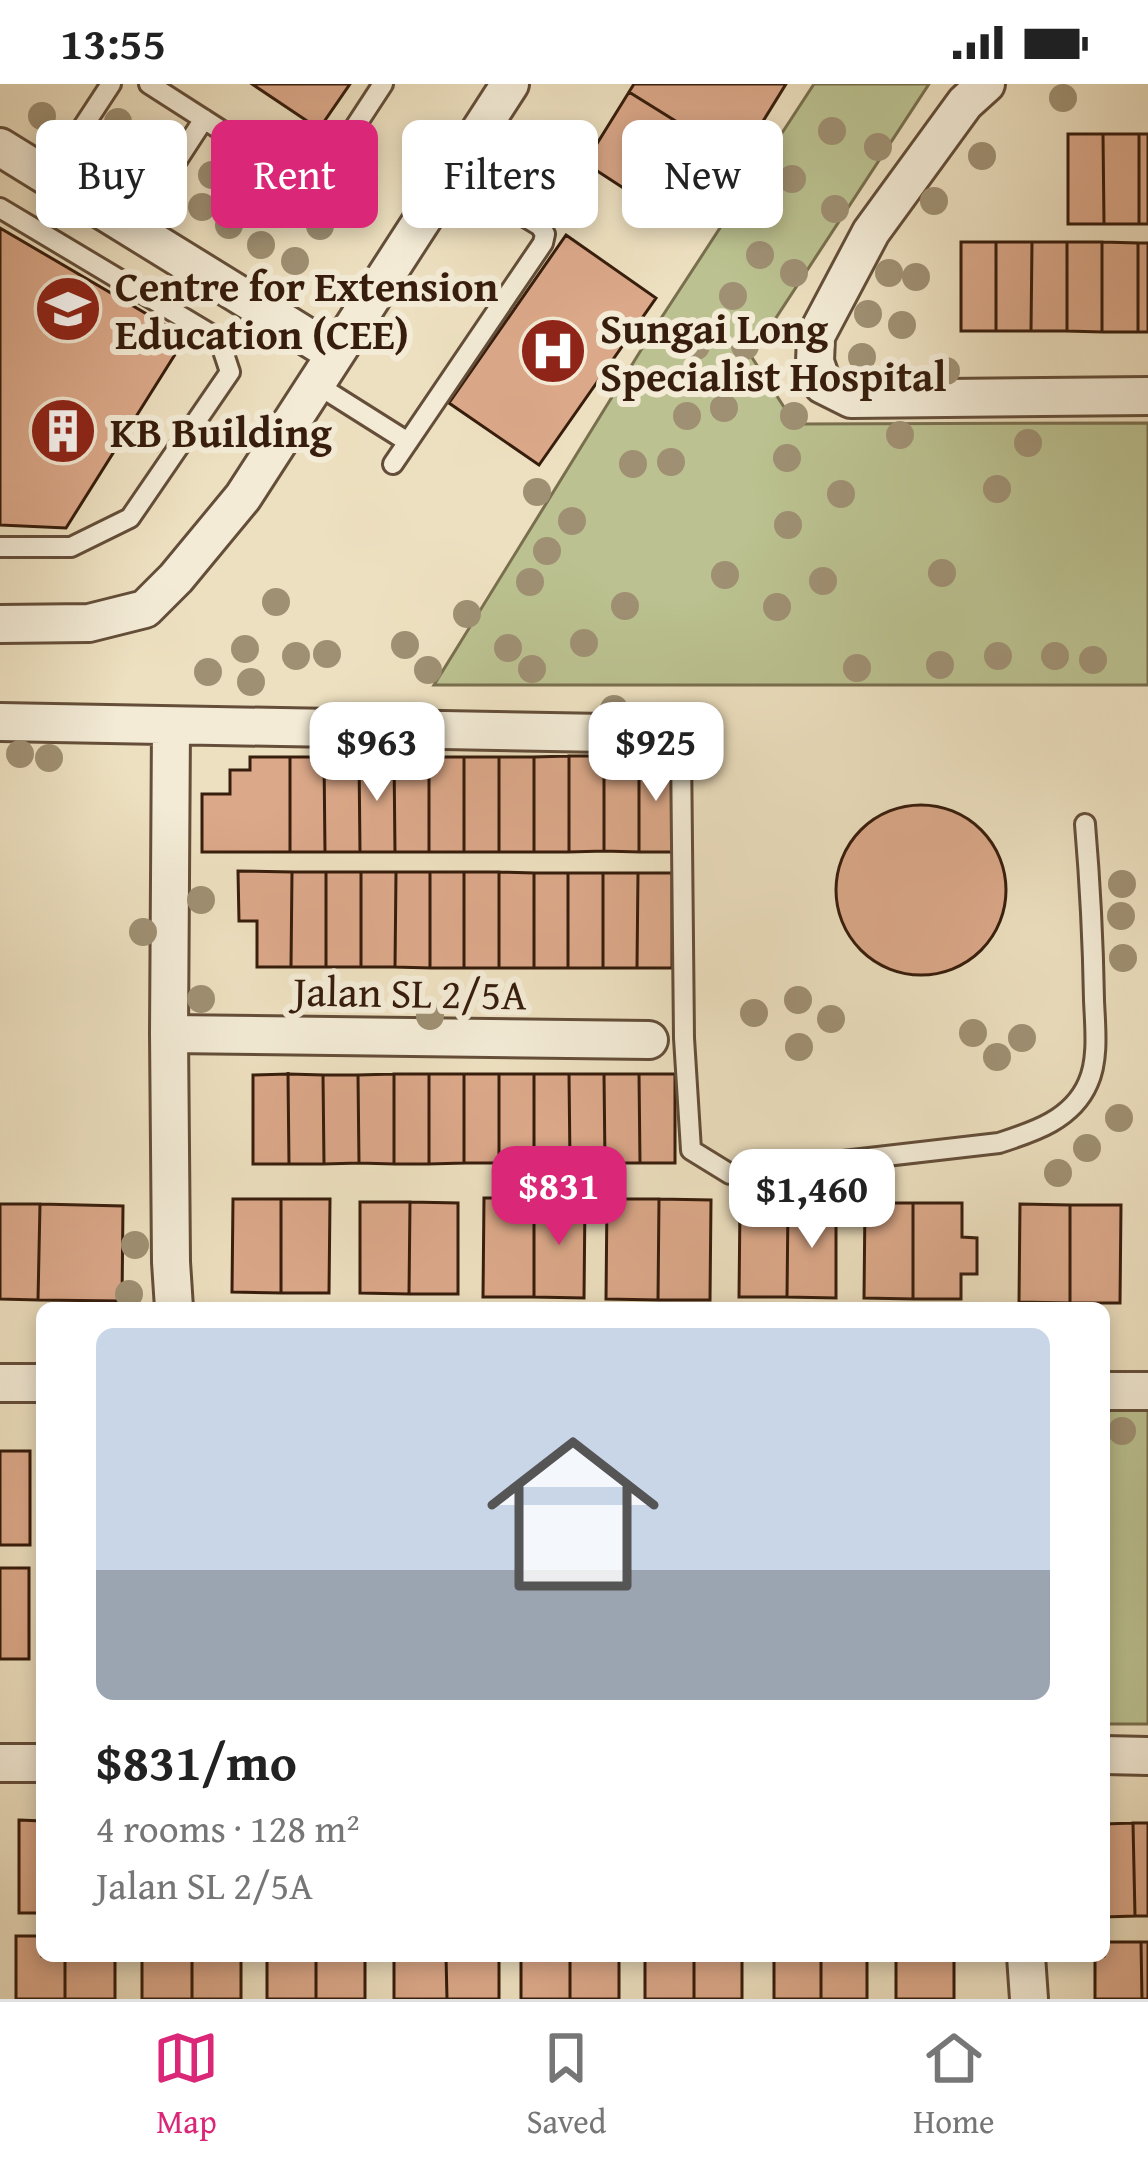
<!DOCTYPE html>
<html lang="en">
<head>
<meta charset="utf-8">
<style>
	:root { --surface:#fff; --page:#f6f6f6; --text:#222; --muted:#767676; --line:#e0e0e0; --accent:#db2777 }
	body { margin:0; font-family:"Gentium Book Plus",serif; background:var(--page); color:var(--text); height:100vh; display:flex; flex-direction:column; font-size:45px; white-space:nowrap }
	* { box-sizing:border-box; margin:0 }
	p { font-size:39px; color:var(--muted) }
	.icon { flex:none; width:66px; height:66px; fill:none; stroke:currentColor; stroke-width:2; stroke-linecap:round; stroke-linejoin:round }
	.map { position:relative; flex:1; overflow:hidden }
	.panel { position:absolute; left:36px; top:1218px; width:1074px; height:660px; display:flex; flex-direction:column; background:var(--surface); border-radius:18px; box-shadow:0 6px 18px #0003 }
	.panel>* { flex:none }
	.banner { position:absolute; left:36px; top:36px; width:1077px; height:108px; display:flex; gap:24px }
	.price { position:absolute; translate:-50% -102px; padding:0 27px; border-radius:24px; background:#fff; color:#222; font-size:39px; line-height:78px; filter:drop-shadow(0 3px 6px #0008) }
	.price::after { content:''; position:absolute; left:50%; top:72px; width:36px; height:27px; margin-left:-18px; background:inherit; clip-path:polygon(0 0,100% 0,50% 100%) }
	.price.on { background:var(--accent); color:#fff }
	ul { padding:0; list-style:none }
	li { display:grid; align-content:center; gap:24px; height:636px; padding:0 60px }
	li span { display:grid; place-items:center; height:372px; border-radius:18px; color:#555 }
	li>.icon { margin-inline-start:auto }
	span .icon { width:216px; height:216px; fill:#fffc; stroke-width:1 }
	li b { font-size:51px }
	.tag { padding:0 42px; border-radius:18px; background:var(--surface); box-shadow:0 6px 18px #0003; font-size:42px; line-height:108px }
	.tag.on { background:var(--accent); color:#fff }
	.status { display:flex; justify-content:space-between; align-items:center; height:84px; padding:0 60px; background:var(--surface); direction:ltr }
	.status svg { height:33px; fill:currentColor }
	.tab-bar { display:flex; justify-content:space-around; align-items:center; height:168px; border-top:3px solid var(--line); background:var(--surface); font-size:33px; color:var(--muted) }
	.tab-bar a { display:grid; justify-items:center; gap:6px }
	.tab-bar .on { color:var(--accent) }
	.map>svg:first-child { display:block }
	.green { fill:#bbc190; stroke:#796f4e; stroke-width:3 }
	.building { fill:#dba889; stroke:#371d0c; stroke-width:3 }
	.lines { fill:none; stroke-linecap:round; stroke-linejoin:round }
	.lane-casing { stroke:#644e39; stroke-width:24 }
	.street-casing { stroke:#644e39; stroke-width:42 }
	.lane { stroke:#f3ebd6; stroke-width:18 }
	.street { stroke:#f3ebd6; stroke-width:36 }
	.tree { fill:#9f9073 }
	.labels { text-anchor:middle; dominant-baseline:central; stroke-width:12; stroke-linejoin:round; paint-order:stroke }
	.poi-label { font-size:42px; font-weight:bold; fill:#371d0c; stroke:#f3ebd6; text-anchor:start }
	.street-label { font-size:42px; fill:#371d0c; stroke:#f3ebd6 }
</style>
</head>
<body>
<div class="status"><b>13:55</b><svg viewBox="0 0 49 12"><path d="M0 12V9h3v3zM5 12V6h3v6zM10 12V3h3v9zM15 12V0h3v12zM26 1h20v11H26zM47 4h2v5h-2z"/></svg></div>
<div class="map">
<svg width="1148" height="1915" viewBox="0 0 1148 1915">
	<rect width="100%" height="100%" fill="#ede0c0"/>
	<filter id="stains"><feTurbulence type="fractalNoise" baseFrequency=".00167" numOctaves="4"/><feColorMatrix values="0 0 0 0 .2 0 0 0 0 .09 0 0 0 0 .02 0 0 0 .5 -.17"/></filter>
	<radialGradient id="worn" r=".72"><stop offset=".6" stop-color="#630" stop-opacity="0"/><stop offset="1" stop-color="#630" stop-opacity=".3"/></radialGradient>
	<path class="green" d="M814,0H929L751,272L795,340L1148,339V601H434L654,245Z
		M1104,1326H1148V1640H1104Z"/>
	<path class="building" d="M252,0H350L319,45Z
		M634,0H786L744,68L695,38L690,46L629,8Z
		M629,8L690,46L658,97L644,88L631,109L585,79Z
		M1068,50H1103L1104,140H1068Z
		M1103,50H1139V140H1104Z
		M1139,50H1148V140H1139Z
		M0,144L186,253L66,444L0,441Z
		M566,151L656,214L539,381L449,319Z
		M961,158H996V247H961Z
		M996,158H1032L1031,247H996Z
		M1032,158H1067V247H1031Z
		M1067,158H1102V248L1067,247Z
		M1102,158L1138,159V248H1102Z
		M1138,159H1148V248H1138Z
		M569,672H604V767L569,768Z
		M569,672V768H534V673Z
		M604,672L639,673V768L604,767Z
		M673,672L674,768H639V673Z
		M250,673H290V768H202V710H230V686H250Z
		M290,673H324L325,768H290Z
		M324,673H359L360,768H325Z
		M359,673H394L395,768H360Z
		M394,673H429V768H395Z
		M429,673H464V768H429Z
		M464,673H499V768H464Z
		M499,673H534V768H499Z
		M836 806a85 85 0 1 1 170 0a85 85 0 1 1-170 0Z
		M238,787L292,788L291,883H257V837H239Z
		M292,788H326V883H291Z
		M326,788H361V883H326Z
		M361,788H396L395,883H361Z
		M396,788H430V884L395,883Z
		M430,788H464V884H430Z
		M464,788H499V884H464Z
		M499,788L534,789V884H499Z
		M534,789H568V884H534Z
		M568,789H603V884H568Z
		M603,789H638L637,884H603Z
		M638,789H672V884H637Z
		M288,990L289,1080H253V991Z
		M288,990L323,991L324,1080H289Z
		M394,990V1080L359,1079L358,991Z
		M394,990H429V1080H394Z
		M429,990H464V1079L429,1080Z
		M464,990H499V1079H464Z
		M499,990H534V1079H499Z
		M534,990H569L570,1079H534Z
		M569,990H604L605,1079H570Z
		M604,990H639L640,1079H605Z
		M639,990H675V1079H640Z
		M323,991H358L359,1079L324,1080Z
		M484,1114H534V1213H483Z
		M534,1114L585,1115L584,1214L534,1213Z
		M233,1115H281V1209L232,1208Z
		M281,1115H330L329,1209H281Z
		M607,1115H659L658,1216L606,1215Z
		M659,1115L711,1116L710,1216H658Z
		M360,1118H410L409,1210L360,1209Z
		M410,1118L458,1119V1210H409Z
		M865,1119H913V1215L864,1214Z
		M913,1119H962V1153L977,1154V1190H961V1215H913Z
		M0,1120H40L38,1216L0,1215Z
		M40,1120L123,1122L122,1217L38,1216Z
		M740,1120L788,1121L787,1213H739Z
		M1020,1120L1070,1121V1219L1019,1218Z
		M788,1121H836V1214L787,1213Z
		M1070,1121H1121L1120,1219H1070Z
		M0,1367H30V1461H0Z
		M0,1484H29V1575H0Z
		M19,1736L42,1737V1829H19Z
		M1133,1739L1135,1832L1104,1833V1740Z
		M1133,1739H1148V1832H1135Z
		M16,1852H42V1872H65V1915H16Z
		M1104,1858H1141L1142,1915H1095V1872H1104Z
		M1141,1858H1148V1915H1142Z
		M65,1872H115V1915H65Z
		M142,1872H192V1915H142Z
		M192,1872H241V1915H192Z
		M267,1872H316V1915H267Z
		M316,1872H365V1915H316Z
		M394,1872H446L447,1915H394Z
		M446,1872H499V1915H447Z
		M521,1872H570V1915H521Z
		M570,1872H619V1915H570Z
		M645,1872H694V1915H645Z
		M694,1872H742V1915H694Z
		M774,1872H821V1915H774Z
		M821,1872H867V1915H821Z
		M896,1872H954V1915H896Z"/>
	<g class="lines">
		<g class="lane-casing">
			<path id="lane" d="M149,0L280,84L332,78L383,0
				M50,93L111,0
				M0,124L219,255L230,288L130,434L71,463H0
				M133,144L204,35
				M316,300L408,358
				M393,380L543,159L545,150L540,142L452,89
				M661,650L681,662L684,954L691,1066L730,1090L999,1059C1033,1048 1072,1036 1088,999C1099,975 1095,942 1094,916C1093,857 1090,799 1085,740"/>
		</g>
		<g class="street-casing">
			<path id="street" d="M986,0L965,19L871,148L816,252L815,278L823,301L851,315L1148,312
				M0,63L335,270
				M0,540L89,539L145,525L176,494L243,413L510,0
				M0,638L661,650
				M171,642L169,950L171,1178L174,1224
				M169,950L649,956
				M0,1299H42
				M1104,1307H1148
				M1104,1671L1148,1672
				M0,1679H42
				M1026,1872L1029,1915"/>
		</g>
		<use href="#lane" class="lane"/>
		<use href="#street" class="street"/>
	</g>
	<g class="tree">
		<circle cx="1063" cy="14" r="14"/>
		<circle cx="42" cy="32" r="14"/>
		<circle cx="118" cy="38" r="14"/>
		<circle cx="832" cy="47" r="14"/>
		<circle cx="148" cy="56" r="14"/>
		<circle cx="878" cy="63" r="14"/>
		<circle cx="982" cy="72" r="14"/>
		<circle cx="212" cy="91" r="14"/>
		<circle cx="792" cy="95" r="14"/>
		<circle cx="934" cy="117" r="14"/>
		<circle cx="202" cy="123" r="14"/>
		<circle cx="835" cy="125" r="14"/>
		<circle cx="229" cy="141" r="14"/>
		<circle cx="320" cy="142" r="14"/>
		<circle cx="261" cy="161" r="14"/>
		<circle cx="760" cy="171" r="14"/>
		<circle cx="295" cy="177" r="14"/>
		<circle cx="794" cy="189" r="14"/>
		<circle cx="889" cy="189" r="14"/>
		<circle cx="916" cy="193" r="14"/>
		<circle cx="733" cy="212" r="14"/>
		<circle cx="868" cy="230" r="14"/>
		<circle cx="902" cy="241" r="14"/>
		<circle cx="696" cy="262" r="14"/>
		<circle cx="745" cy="262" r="14"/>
		<circle cx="862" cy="273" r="14"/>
		<circle cx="946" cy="287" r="14"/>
		<circle cx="901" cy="293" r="14"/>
		<circle cx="724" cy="324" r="14"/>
		<circle cx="687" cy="332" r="14"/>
		<circle cx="794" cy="332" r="14"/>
		<circle cx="900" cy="351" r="14"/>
		<circle cx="1028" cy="359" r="14"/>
		<circle cx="787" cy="374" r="14"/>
		<circle cx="671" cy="378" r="14"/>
		<circle cx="633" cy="380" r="14"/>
		<circle cx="997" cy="405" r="14"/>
		<circle cx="537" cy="408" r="14"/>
		<circle cx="841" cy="410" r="14"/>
		<circle cx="572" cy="437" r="14"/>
		<circle cx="788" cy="441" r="14"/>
		<circle cx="547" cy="467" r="14"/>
		<circle cx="942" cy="489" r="14"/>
		<circle cx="725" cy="491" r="14"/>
		<circle cx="823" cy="497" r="14"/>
		<circle cx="530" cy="498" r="14"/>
		<circle cx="276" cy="518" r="14"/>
		<circle cx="625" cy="522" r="14"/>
		<circle cx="777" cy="523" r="14"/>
		<circle cx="467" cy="530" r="14"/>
		<circle cx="584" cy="559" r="14"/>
		<circle cx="405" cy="561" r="14"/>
		<circle cx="508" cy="564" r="14"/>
		<circle cx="245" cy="565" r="14"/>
		<circle cx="327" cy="570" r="14"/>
		<circle cx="296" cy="572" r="14"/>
		<circle cx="998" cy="572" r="14"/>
		<circle cx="1055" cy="572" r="14"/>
		<circle cx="1093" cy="576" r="14"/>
		<circle cx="940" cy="581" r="14"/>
		<circle cx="857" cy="584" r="14"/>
		<circle cx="532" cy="585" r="14"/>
		<circle cx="428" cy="586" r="14"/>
		<circle cx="208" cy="588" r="14"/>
		<circle cx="251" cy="598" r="14"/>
		<circle cx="614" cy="625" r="14"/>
		<circle cx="20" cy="670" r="14"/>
		<circle cx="49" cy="674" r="14"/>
		<circle cx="1122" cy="800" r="14"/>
		<circle cx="201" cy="816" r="14"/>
		<circle cx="1121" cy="832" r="14"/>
		<circle cx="143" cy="848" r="14"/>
		<circle cx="1123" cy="874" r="14"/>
		<circle cx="201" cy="915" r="14"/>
		<circle cx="798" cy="916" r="14"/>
		<circle cx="754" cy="929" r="14"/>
		<circle cx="430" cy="932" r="14"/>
		<circle cx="831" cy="935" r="14"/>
		<circle cx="973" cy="949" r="14"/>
		<circle cx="1022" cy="954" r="14"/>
		<circle cx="799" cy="963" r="14"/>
		<circle cx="997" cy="973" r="14"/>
		<circle cx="1119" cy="1034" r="14"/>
		<circle cx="1087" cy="1064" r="14"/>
		<circle cx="1058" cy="1089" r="14"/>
		<circle cx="135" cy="1161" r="14"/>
		<circle cx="129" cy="1210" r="14"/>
		<circle cx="1122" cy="1347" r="14"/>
	</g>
	<defs>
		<g id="university-disc" transform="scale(3.45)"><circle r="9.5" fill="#8f2418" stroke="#f3ebd6"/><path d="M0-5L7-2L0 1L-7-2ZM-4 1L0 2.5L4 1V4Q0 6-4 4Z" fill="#fff"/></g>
		<g id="hospital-disc" transform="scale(3.45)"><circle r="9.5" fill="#8f2418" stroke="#f3ebd6"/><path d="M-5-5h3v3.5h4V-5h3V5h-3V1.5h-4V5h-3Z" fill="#fff"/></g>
		<g id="building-disc" transform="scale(3.45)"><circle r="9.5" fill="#8f2418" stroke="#f3ebd6"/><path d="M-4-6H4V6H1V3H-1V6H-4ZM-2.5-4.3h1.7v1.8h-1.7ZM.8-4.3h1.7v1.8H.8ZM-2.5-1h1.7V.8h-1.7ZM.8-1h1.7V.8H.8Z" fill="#fff"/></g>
	</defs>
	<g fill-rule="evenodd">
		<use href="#university-disc" x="68" y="225"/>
		<use href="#hospital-disc" x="553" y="267"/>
		<use href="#building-disc" x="63" y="347"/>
	</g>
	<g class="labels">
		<g class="poi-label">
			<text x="115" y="201">Centre for Extension<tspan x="115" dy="48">Education (CEE)</tspan></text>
			<text x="600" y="243">Sungai Long<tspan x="600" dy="48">Specialist Hospital</tspan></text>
			<text x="110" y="347">KB Building</text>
		</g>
		<g class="street-label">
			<text transform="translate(410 908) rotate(1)">Jalan SL 2/5A</text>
		</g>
	</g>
	<rect width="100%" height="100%" filter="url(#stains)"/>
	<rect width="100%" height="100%" fill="url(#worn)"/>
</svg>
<b class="price" style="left:377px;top:720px">$963</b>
<b class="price" style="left:656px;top:720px">$925</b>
<b class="price on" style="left:559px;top:1164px">$831</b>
<b class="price" style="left:812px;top:1167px">$1,460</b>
<div class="banner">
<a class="tag">Buy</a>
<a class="tag on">Rent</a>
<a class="tag">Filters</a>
<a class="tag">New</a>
</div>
<section class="panel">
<ul>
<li><span style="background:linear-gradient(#c9d6e8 65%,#9aa5b1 0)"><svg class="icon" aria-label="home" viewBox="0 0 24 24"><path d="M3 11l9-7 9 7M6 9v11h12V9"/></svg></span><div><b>$831/mo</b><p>4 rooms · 128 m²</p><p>Jalan SL 2/5A</p></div></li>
</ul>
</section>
</div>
<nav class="tab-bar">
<a class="on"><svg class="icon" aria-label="map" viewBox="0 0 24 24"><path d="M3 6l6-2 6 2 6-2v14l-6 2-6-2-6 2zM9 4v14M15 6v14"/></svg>Map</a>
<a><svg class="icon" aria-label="saved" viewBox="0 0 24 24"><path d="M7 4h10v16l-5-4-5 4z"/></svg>Saved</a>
<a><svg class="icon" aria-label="home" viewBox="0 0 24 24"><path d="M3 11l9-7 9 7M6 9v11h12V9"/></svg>Home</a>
</nav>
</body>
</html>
